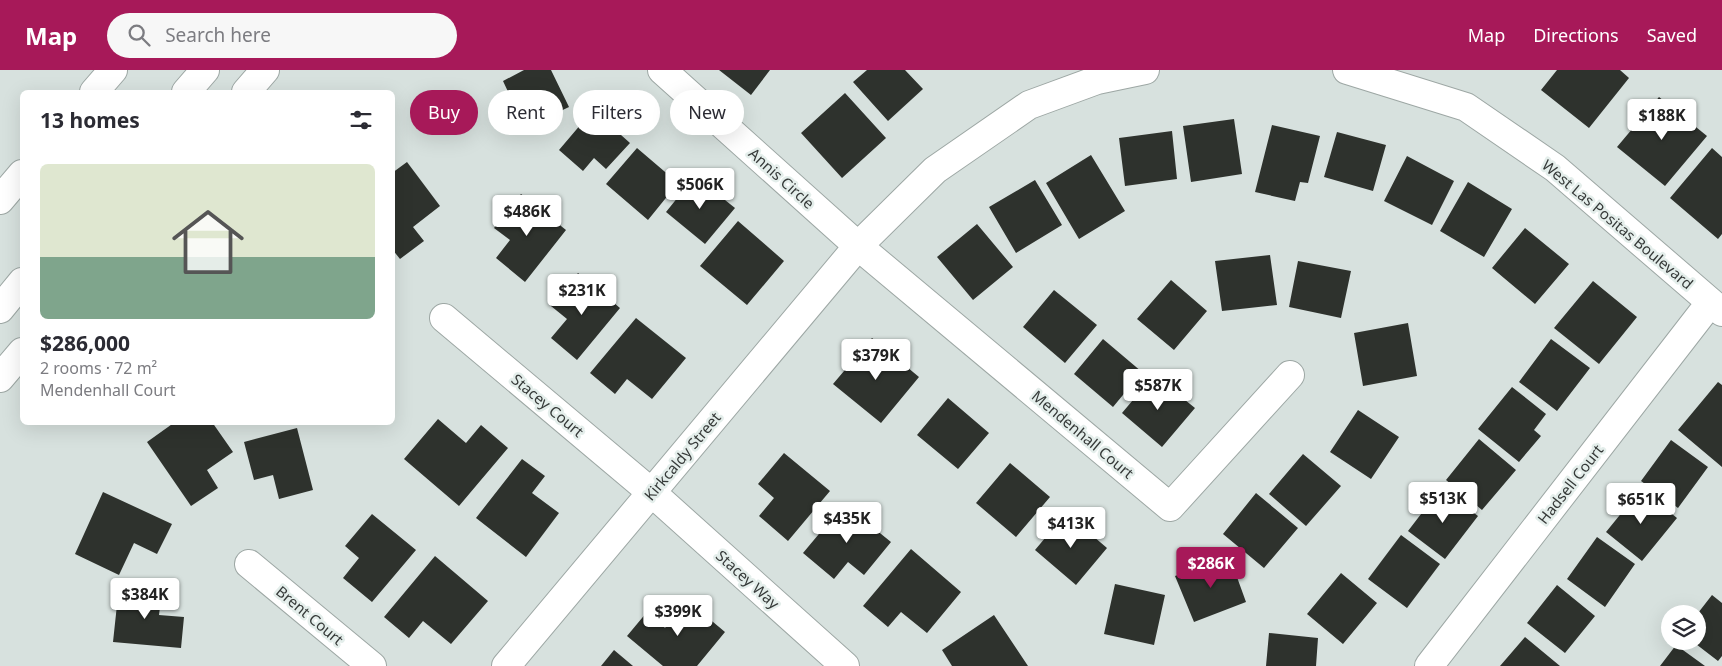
<!DOCTYPE html>
<html lang="en">
<head>
<meta charset="utf-8">
<style>
	:root { --surface:#fff; --page:#f7f7f7; --text:#2b2b33; --muted:#7c7c81; --accent:#a71959 }
	body { margin:0; font-family:"Noto Sans",sans-serif; background:var(--page); color:var(--text); height:100vh; display:flex; flex-direction:column; font-size:19px; white-space:nowrap }
	* { box-sizing:border-box; margin:0 }
	p { font-size:16px; color:var(--muted) }
	.icon { flex:none; width:28px; height:28px; fill:none; stroke:currentColor; stroke-width:2; stroke-linecap:round; stroke-linejoin:round }
	.map { position:relative; flex:1; overflow:hidden }
	.sheet { position:absolute; left:20px; top:20px; width:375px; height:335px; display:flex; flex-direction:column; background:var(--surface); border-radius:8px; box-shadow:0 5px 20px #0002 }
	.sheet>* { flex:none }
	.banner { position:absolute; left:410px; top:20px; width:475px; height:45px; display:flex; gap:10px }
	.controls { position:absolute; left:1661px; top:535px; display:grid; gap:10px }
	.controls a { display:grid; place-items:center; width:45px; height:45px; border-radius:50%; background:var(--surface); box-shadow:0 5px 20px #0002; font-size:25px }
	.price { position:absolute; translate:-50% -42px; padding:0 11px; border-radius:5px; background:#fff; color:#222; font-size:16px; line-height:32px; filter:drop-shadow(0 1px 2px #0008) }
	.price::after { content:''; position:absolute; left:50%; top:30px; width:15px; height:11px; margin-left:-8px; background:inherit; clip-path:polygon(0 0,100% 0,50% 100%) }
	.price.selected { background:var(--accent); color:#fff }
	ul { padding:0; list-style:none }
	li { display:grid; align-content:center; gap:10px; height:265px; padding:0 20px }
	li span { display:grid; place-items:center; height:155px; border-radius:8px; color:#555 }
	li>.icon { margin-inline-start:auto }
	span .icon { width:90px; height:90px; fill:#fffc; stroke-width:1 }
	li b { font-size:21px }
	h2 { display:flex; justify-content:space-between; align-items:center; height:60px; padding:0 20px; font-size:21px }
	.pill { padding:0 18px; border-radius:22px; background:var(--surface); box-shadow:0 5px 20px #0002; font-size:18px; line-height:45px }
	.pill.selected { background:var(--accent); color:#fff }
	header { display:flex; align-items:center; gap:30px; box-sizing:border-box; height:70px; padding:0 25px; background:var(--accent); color:#fff }
	header strong { font-size:24px }
	nav { display:flex; gap:28px; margin-inline-start:auto; font-size:18px }
	.search { width:350px; height:45px; background:var(--page); display:flex; align-items:center; gap:12px; box-sizing:border-box; padding:0 18px; border-radius:28px; color:var(--muted); font-size:19px }
	.map>svg:first-child { display:block }
	.building { fill:#2e322d }
	.lines { fill:none; stroke-linecap:round; stroke-linejoin:round }
	.minor-casing { stroke:#9da7a4; stroke-width:30 }
	.highway-casing { stroke:#9da7a4; stroke-width:30 }
	.minor { stroke:#fff; stroke-width:28 }
	.highway { stroke:#fff; stroke-width:28 }
	.labels { text-anchor:middle; dominant-baseline:central; stroke-width:5; stroke-linejoin:round; paint-order:stroke }
	.street-label { font-size:15px; fill:#363a39; stroke:#e4eeeb }
</style>
</head>
<body>
<header>
<strong>Map</strong>
<div class="search"><svg class="icon" aria-label="search" viewBox="0 0 24 24"><circle cx="10" cy="10" r="6"/><path d="M15 15l6 6"/></svg>Search here</div>
<nav><a>Map</a><a>Directions</a><a>Saved</a></nav>
</header>
<div class="map">
<svg width="1722" height="596" viewBox="0 0 1722 596">
	<rect width="100%" height="100%" fill="#d7e1de"/>
	<path class="building" d="M524,0H551L569,37L525,58L503,11Z
		M719,0H770L751,25Z
		M867,0H905L923,19L888,51L853,12Z
		M1557,0H1620L1629,8L1589,58L1541,20Z
		M845,23L886,68L842,108L801,63Z
		M1659,27L1707,66L1665,116L1617,77Z
		M593,40L630,73L606,99L594,88L583,101L559,80Z
		M1234,49L1242,104L1191,112L1183,56Z
		M1272,55L1320,66L1308,113L1300,112L1295,131L1255,122Z
		M1172,61L1177,109L1125,116L1119,68Z
		M1337,62L1386,75L1373,121L1324,107Z
		M637,78L678,113L648,150L606,114Z
		M1712,78L1722,87V164L1718,169L1670,128Z
		M1091,85L1125,141L1079,169L1046,113Z
		M1407,86L1454,111L1432,155L1384,131Z
		M407,92L440,136L413,157L424,171L400,189L392,179V103Z
		M695,106L735,138L705,174L666,142Z
		M1035,110L1062,155L1016,183L989,137Z
		M1468,112L1512,139L1484,187L1440,161Z
		M521,124L566,160L525,212L496,188L510,170L494,158Z
		M738,151L784,191L747,235L700,196Z
		M977,154L1013,197L973,230L937,187Z
		M1525,158L1569,194L1535,234L1492,198Z
		M1270,185L1277,235L1222,241L1215,191Z
		M1298,191L1351,201L1341,248L1289,237Z
		M578,203L620,238L577,290L551,268L567,249L551,236Z
		M1171,210L1207,241L1174,280L1137,249Z
		M1593,211L1637,247L1599,294L1554,258Z
		M1054,220L1097,255L1065,293L1023,257Z
		M636,248L686,288L652,329L627,309L615,324L590,303Z
		M1408,253L1417,306L1363,316L1354,263Z
		M872,268L919,307L881,353L833,314Z
		M1103,269L1142,302L1113,337L1074,304Z
		M1551,269L1590,298L1557,341L1519,312Z
		M1154,305L1195,338L1162,377L1122,343Z
		M1718,312L1722,315V397L1678,360Z
		M1512,317L1546,344L1534,360L1541,366L1519,392L1478,359Z
		M948,328L989,363L958,399L917,365Z
		M1358,340L1399,367L1371,409L1330,382Z
		M438,349L466,373L481,355L508,378L459,436L404,389Z
		M175,352H212L233,382L207,400L218,418L191,436L147,372Z
		M297,358L313,420L279,429L273,405L254,410L244,372Z
		M1479,369L1516,400L1482,440L1446,410Z
		M1671,370L1708,397L1678,438L1641,411Z
		M784,383L830,421L788,471L759,446L774,428L758,414Z
		M1303,384L1341,416L1306,456L1269,424Z
		M522,389L545,406L532,423L559,443L526,487L476,448Z
		M1010,393L1050,427L1016,467L976,433Z
		M1441,418L1478,446L1445,489L1408,461Z
		M1641,419L1677,448L1642,491L1606,462Z
		M103,422L172,454L157,484L134,473L119,505L75,484Z
		M1256,423L1298,458L1264,498L1223,464Z
		M844,434L891,472L864,505L848,492L834,509L803,483Z
		M1066,443L1107,478L1076,515L1035,480Z
		M372,444L416,480L372,532L343,508L359,488L345,476Z
		M1401,465L1440,494L1407,538L1368,509Z
		M1597,467L1635,494L1605,537L1567,509Z
		M911,479L961,522L927,563L901,542L888,557L863,536Z
		M1229,485L1246,532L1194,552L1175,506Z
		M435,486L488,531L451,574L423,551L409,568L384,547Z
		M1341,503L1377,533L1343,574L1307,544Z
		M1115,514L1165,525L1154,575L1104,564Z
		M1557,515L1595,546L1565,583L1527,553Z
		M119,516L162,520L159,545L184,547L181,578L113,572Z
		M1712,525L1722,533V586L1718,591L1692,571H1698V543Z
		M688,531L725,562L697,596H663L627,566L647,542L665,558Z
		M994,545L1028,596H952L942,580Z
		M1269,563L1318,568L1316,596H1266Z
		M1525,567L1560,596H1500Z
		M1676,575L1705,596H1660Z
		M614,580L633,596H601Z"/>
	<g class="lines">
		<g class="minor-casing">
			<path id="minor" d="M662,0L858,176L1170,437L1290,305
				M1347,0L1466,37L1555,98L1722,242
				M444,248L651,422L845,596
				M249,494L372,596
				M506,596L858,176L935,100L1029,35L1097,10L1145,0
				M1429,596L1710,233"/>
		</g>
		<g class="highway-casing">
			<path id="highway" d="M94,22L113,0
				M186,22L205,0
				M246,22L265,0
				M0,130L22,104
				M0,239L22,212
				M0,308L22,282"/>
		</g>
		<use href="#minor" class="minor"/>
		<use href="#highway" class="highway"/>
	</g>
	<g class="labels">
		<g class="street-label">
			<text transform="translate(782 108) rotate(42)">Annis Circle</text>
			<text transform="translate(1618 154) rotate(40)">West Las Positas Boulevard</text>
			<text transform="translate(548 335) rotate(40)">Stacey Court</text>
			<text transform="translate(1083 364) rotate(40)">Mendenhall Court</text>
			<text transform="translate(682 386) rotate(-50)">Kirkcaldy Street</text>
			<text transform="translate(1570 414) rotate(-52)">Hadsell Court</text>
			<text transform="translate(748 509) rotate(42)">Stacey Way</text>
			<text transform="translate(310 545) rotate(40)">Brent Court</text>
		</g>
	</g>
</svg>
<div class="controls">
<a><svg class="icon" aria-label="layers" viewBox="0 0 24 24"><path d="M12 4l9 5-9 5-9-5zM3 14l9 5 9-5"/></svg></a>
</div>
<b class="price" style="left:1662px;top:71px">$188K</b>
<b class="price" style="left:700px;top:140px">$506K</b>
<b class="price" style="left:527px;top:167px">$486K</b>
<b class="price" style="left:582px;top:246px">$231K</b>
<b class="price" style="left:876px;top:311px">$379K</b>
<b class="price" style="left:1158px;top:341px">$587K</b>
<b class="price" style="left:1443px;top:454px">$513K</b>
<b class="price" style="left:1641px;top:455px">$651K</b>
<b class="price" style="left:847px;top:474px">$435K</b>
<b class="price" style="left:1071px;top:479px">$413K</b>
<b class="price selected" style="left:1211px;top:519px">$286K</b>
<b class="price" style="left:145px;top:550px">$384K</b>
<b class="price" style="left:678px;top:567px">$399K</b>
<div class="banner">
<a class="pill selected">Buy</a>
<a class="pill">Rent</a>
<a class="pill">Filters</a>
<a class="pill">New</a>
</div>
<section class="sheet">
<h2>13 homes<svg class="icon" aria-label="filters" viewBox="0 0 24 24"><path d="M4 7h16M4 17h16"/><circle cx="9" cy="7" r="2"/><circle cx="15" cy="17" r="2"/></svg></h2>
<ul>
<li><span style="background:linear-gradient(#dfe7d0 60%,#7fa58c 0)"><svg class="icon" aria-label="home" viewBox="0 0 24 24"><path d="M3 11l9-7 9 7M6 9v11h12V9"/></svg></span><div><b>$286,000</b><p>2 rooms · 72 m²</p><p>Mendenhall Court</p></div></li>
</ul>
</section>
</div>
</body>
</html>
